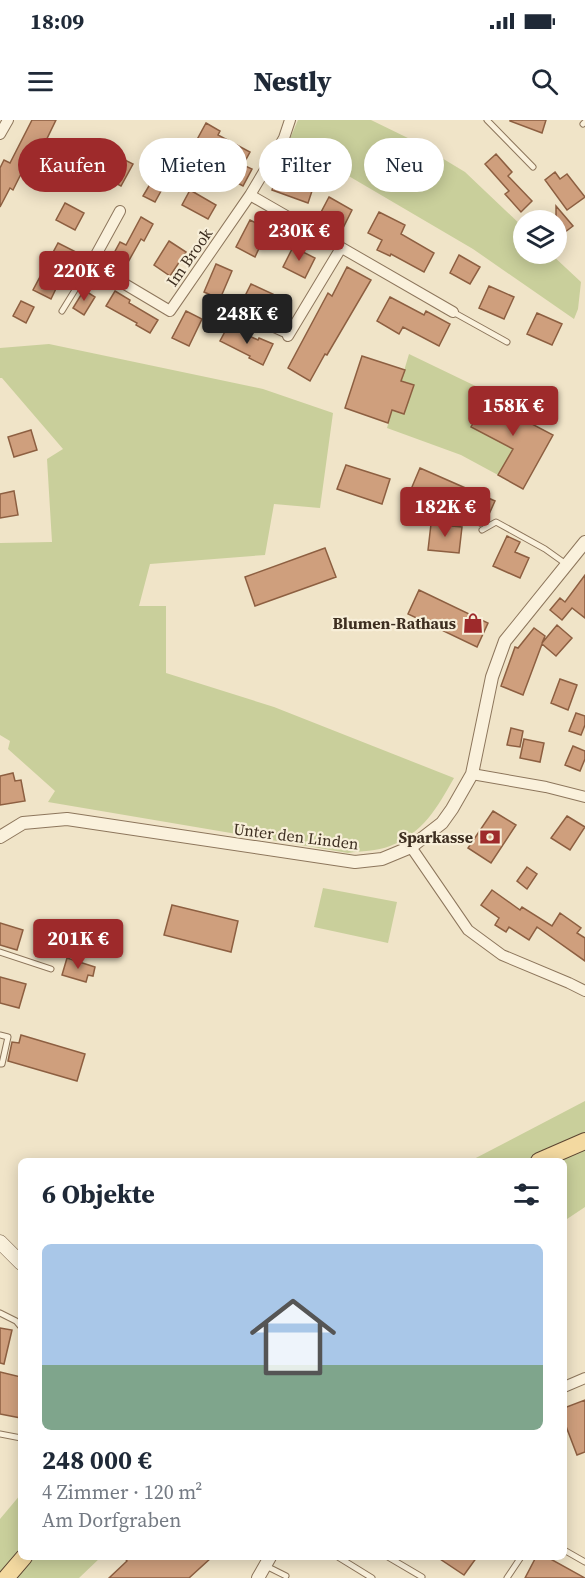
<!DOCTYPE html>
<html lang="de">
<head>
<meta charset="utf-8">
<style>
	:root { --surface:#fff; --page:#f2f2f3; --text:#1f2937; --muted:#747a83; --line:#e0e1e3; --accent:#9e2a2b }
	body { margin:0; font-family:"Source Serif 4",serif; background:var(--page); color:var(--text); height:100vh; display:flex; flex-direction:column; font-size:22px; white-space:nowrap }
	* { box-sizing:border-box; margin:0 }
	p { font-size:20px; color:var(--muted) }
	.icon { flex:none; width:33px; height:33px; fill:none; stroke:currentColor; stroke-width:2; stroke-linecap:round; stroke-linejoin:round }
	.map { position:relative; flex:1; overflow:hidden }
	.sheet { position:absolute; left:18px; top:1038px; width:549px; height:402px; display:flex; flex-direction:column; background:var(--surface); border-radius:9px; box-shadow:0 3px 15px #0003 }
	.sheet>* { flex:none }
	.guide { position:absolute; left:18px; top:18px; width:549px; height:54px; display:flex; gap:12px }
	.buttons { position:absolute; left:513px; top:90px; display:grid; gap:12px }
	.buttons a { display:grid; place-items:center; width:54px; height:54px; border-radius:50%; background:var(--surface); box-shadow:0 3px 15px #0003; font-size:30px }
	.price { position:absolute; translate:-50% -51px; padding:0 14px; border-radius:6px; background:var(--accent); color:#fff; font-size:20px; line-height:39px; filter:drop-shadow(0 2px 3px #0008) }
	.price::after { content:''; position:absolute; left:50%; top:36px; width:18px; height:14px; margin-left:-9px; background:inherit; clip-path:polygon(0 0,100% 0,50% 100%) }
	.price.current { background:#222; color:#fff }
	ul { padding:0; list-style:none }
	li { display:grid; align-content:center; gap:12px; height:318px; padding:0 24px }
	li+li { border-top:2px solid var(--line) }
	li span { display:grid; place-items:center; height:186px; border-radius:9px; color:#555 }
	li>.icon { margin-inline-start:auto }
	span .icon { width:108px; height:108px; fill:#fffc; stroke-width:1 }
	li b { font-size:26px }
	h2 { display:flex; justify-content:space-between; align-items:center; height:72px; padding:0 24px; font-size:26px }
	.pill { padding:0 21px; border-radius:27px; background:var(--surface); box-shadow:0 3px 15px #0003; font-size:21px; line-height:54px }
	.pill.current { background:var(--accent); color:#fff }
	.status { display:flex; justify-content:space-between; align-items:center; height:42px; padding:0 30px; background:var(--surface); direction:ltr }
	.status svg { height:16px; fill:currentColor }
	header { display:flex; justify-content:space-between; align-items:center; height:78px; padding:0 24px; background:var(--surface); font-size:27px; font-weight:800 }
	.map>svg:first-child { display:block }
	.green { fill:#c9cf9b }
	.building { fill:#cf9f7d; stroke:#8d5f41; stroke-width:1.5 }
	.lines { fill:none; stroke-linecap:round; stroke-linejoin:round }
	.service-casing { stroke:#8d765c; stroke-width:7 }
	.minor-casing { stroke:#8d765c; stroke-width:12 }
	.tertiary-casing { stroke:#8d765c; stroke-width:14 }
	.secondary-casing { stroke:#6f573f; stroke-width:15 }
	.primary-casing { stroke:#5b4430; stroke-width:18 }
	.service { stroke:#faf1dc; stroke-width:5 }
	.minor { stroke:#faf1dc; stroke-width:10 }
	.tertiary { stroke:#faf1dc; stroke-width:12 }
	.secondary { stroke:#faf1dc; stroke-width:14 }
	.primary { stroke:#f3d9a0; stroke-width:16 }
	.labels { text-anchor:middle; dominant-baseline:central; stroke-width:4.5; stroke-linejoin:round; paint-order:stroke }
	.street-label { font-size:16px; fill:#3d2e20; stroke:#f7eed8 }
	.poi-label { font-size:16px; font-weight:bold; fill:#3d2e20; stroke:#f7eed8; text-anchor:end }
</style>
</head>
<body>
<div class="status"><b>18:09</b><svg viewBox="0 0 49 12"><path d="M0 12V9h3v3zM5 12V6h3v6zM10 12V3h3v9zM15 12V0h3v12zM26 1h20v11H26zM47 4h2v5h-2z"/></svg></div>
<header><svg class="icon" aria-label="menu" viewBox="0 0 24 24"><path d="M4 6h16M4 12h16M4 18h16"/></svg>Nestly<svg class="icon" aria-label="search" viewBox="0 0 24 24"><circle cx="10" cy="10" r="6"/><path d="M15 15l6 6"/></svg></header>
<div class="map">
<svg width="585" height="1458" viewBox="0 0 585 1458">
	<rect width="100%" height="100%" fill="#f0e4c8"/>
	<path class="green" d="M298,0H371L412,20L465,52L523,107L524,134H551L581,162L578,189L574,199L473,129L289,21Z
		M49,224L263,269L333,293L320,388L274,384L265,435L150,444L139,486H166V553L274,587L454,658C437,688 423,713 390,726C377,731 361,731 348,733L48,682L55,671L8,629L10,621L0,615V423L52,422L47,339L63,329L2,258H0V228Z
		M409,234L490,273L472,306L513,329L498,355L461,335L387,308L392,290L404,294L413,265L401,261Z
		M323,768L397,782L388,823L314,807Z
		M585,981V1087L564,1101V1041H470Z
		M21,1374V1437H101L79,1458H0V1399Z"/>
	<path class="building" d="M32,0H56L38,37L31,34L13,70L10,68L0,87V48L4,40L10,43Z
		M510,0H546L542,13L510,1Z
		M206,3L220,11L218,15L250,32L243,45L252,49L243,66L217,52L222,42L193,27Z
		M87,31L117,47L121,38L133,44L121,66L80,45Z
		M496,34L512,52L508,56L532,81L521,92L505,74L509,71L485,44Z
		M280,46L316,59L308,83L272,70Z
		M555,52L560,59L567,54L585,77L567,90L545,60Z
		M156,54L167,60L155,82L143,76Z
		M190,70L216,85L208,99L182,85Z
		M329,77L352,90L342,110L318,98Z
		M65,83L84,93L75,110L56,100Z
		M556,86L573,106L556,119Z
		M379,92L405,105L401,114L434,133L424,152L391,134L390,136L377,130L382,120L368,113Z
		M141,97L153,104L144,121L141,119L127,144L113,135L120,122L126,125Z
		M250,100L268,109L255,137L236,127Z
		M169,121L186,132L170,156L154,145Z
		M58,123L78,133L68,152L65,150L51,179L33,170Z
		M293,127L315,138L305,158L283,147Z
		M459,135L480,147L470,164L450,153Z
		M216,144L232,151L220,179L204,172Z
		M347,147L371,160L327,235L325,234L310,261L288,248L328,173L332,176Z
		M251,164L275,175L267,191L243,180Z
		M489,166L514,177L504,199L479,188Z
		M84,170L95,177L84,195L73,188Z
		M115,171L130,180L129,183L158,200L150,213L136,205L137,203L106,186Z
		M390,177L424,195L426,191L450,204L439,226L403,207L399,214L377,201Z
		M21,181L34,187L26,203L13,196Z
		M186,191L202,199L189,226L172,218Z
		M537,193L562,204L552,225L527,214Z
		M228,206L258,220L259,218L273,224L263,245L249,238L250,236L220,221Z
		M362,236L405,250L401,261L414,265L404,294L392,290L388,303L345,288Z
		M490,273L506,282L507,279L533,293L528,302L553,315L523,369L498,355L513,329L471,307Z
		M31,310L37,330L14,337L8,317Z
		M346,345L390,359L382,384L337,369Z
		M420,348L495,381L485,403L480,406L409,374Z
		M14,371L18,395L0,398V374Z
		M431,404L462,407L459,433L428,430Z
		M507,416L520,422L515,432L529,438L520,458L493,446Z
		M325,428L336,457L255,486L245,457Z
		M585,455V498L572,488L562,500L550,490L560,478L565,482Z
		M419,470L488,503L477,527L408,494Z
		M557,505L572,518L556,536L542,524L523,575L501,566L515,527L518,528L534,508L545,516L542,523Z
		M560,559L577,565L568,590L551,583Z
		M576,593L585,596V605L581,615L569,611Z
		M511,608L523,611L520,627L507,625Z
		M524,619L544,623L540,642L520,638Z
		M573,626L585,631V639L580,651L565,645Z
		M13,653L15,661L21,660L25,681L0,685V656Z
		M493,691L516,705L491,743L468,728Z
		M567,696L585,707L570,730L551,718Z
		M527,747L537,754L527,769L517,761Z
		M492,770L520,790L522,787L552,806L560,793L581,808L577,813L585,818V841L537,807L529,820L509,807L506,812L495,805L499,798L481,785Z
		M172,785L238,801L231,832L164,815Z
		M0,803L23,810L17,830L0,825Z
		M67,838L95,847L93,856L88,855L86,862L62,855Z
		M0,857L26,864L19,888L0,883Z
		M21,915L85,934L77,961L8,941L12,922L19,923Z
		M0,1208L12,1210L4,1244L0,1243Z
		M0,1252L21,1257V1298L0,1294Z
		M585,1280V1332L577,1335L564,1301V1288Z
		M124,1437H212L189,1458H109L127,1441Z
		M437,1437H477L464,1455Z
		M536,1437H547L585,1458H525Z"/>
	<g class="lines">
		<g class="service-casing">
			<path id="service" d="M487,0L533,47
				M583,4L585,2
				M62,191L91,144
				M453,192L507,222
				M266,206L288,216
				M482,410L496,402L545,429L566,444
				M0,832L51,849
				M0,915L8,917L2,944H0
				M0,1193L16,1201L21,1207
				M0,1314L21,1318
				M564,1430L585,1442
				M338,1437L372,1458
				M388,1437L422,1457L421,1458
				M266,1446L286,1456
				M507,1458L521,1437"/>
		</g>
		<g class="minor-casing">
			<path id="minor" d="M0,14L8,0
				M250,75L453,192
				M120,91L91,144L170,191L250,75L284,18L290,0
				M288,216L341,128
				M472,654L546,667L585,677
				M411,727L468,810L502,835L569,863L585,871
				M564,1267L585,1258"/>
		</g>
		<g class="tertiary-casing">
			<path id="tertiary" d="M0,717L23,703L67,699L355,742L382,739L411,727L442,703L452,689L472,654L492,557L505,521L585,422
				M258,1458L270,1437"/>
		</g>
		<g class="secondary-casing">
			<path id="secondary" d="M0,1122L21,1143"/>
		</g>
		<g class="primary-casing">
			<path id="primary" d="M539,1041L585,1021
				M6,1458L24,1437"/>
		</g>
		<use href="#service" class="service"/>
		<use href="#minor" class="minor"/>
		<use href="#tertiary" class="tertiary"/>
		<use href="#secondary" class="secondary"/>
		<use href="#primary" class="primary"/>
	</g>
	<defs>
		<g id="shop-bare" transform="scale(1.62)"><path d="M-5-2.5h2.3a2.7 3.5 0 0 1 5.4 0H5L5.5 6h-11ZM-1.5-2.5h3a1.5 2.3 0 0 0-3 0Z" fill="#9e2a2b" stroke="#f7eed8" stroke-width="2.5" paint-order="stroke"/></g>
		<g id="bank-bare" transform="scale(1.62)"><path d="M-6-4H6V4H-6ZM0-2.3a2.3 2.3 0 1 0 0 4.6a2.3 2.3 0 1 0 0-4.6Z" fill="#9e2a2b" stroke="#f7eed8" stroke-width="2.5" paint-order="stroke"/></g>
	</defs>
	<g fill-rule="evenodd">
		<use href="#shop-bare" x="473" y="503"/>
		<use href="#bank-bare" x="490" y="717"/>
	</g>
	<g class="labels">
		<g class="street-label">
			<text transform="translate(189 137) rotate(-55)">Im Brook</text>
			<text transform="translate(296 716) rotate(7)">Unter den Linden</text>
		</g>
		<g class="poi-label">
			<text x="456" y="503">Blumen-Rathaus</text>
			<text x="473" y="717">Sparkasse</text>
		</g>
	</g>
</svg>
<div class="buttons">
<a><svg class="icon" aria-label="layers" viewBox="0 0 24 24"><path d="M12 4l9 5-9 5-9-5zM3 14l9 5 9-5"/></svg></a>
</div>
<b class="price" style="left:299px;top:142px">230K €</b>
<b class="price" style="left:84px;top:182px">220K €</b>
<b class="price current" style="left:247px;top:225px">248K €</b>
<b class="price" style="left:513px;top:317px">158K €</b>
<b class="price" style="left:445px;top:418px">182K €</b>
<b class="price" style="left:78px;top:850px">201K €</b>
<div class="guide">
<a class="pill current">Kaufen</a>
<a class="pill">Mieten</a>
<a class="pill">Filter</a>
<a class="pill">Neu</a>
</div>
<section class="sheet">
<h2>6 Objekte<svg class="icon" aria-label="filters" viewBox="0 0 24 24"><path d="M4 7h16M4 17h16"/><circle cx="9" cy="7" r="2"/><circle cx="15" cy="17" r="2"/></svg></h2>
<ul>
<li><span style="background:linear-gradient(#a9c7e8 65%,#7fa58c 0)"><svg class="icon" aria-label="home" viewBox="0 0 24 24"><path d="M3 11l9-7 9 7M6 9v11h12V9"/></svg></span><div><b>248 000 €</b><p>4 Zimmer · 120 m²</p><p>Am Dorfgraben</p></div></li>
</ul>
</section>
</div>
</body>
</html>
